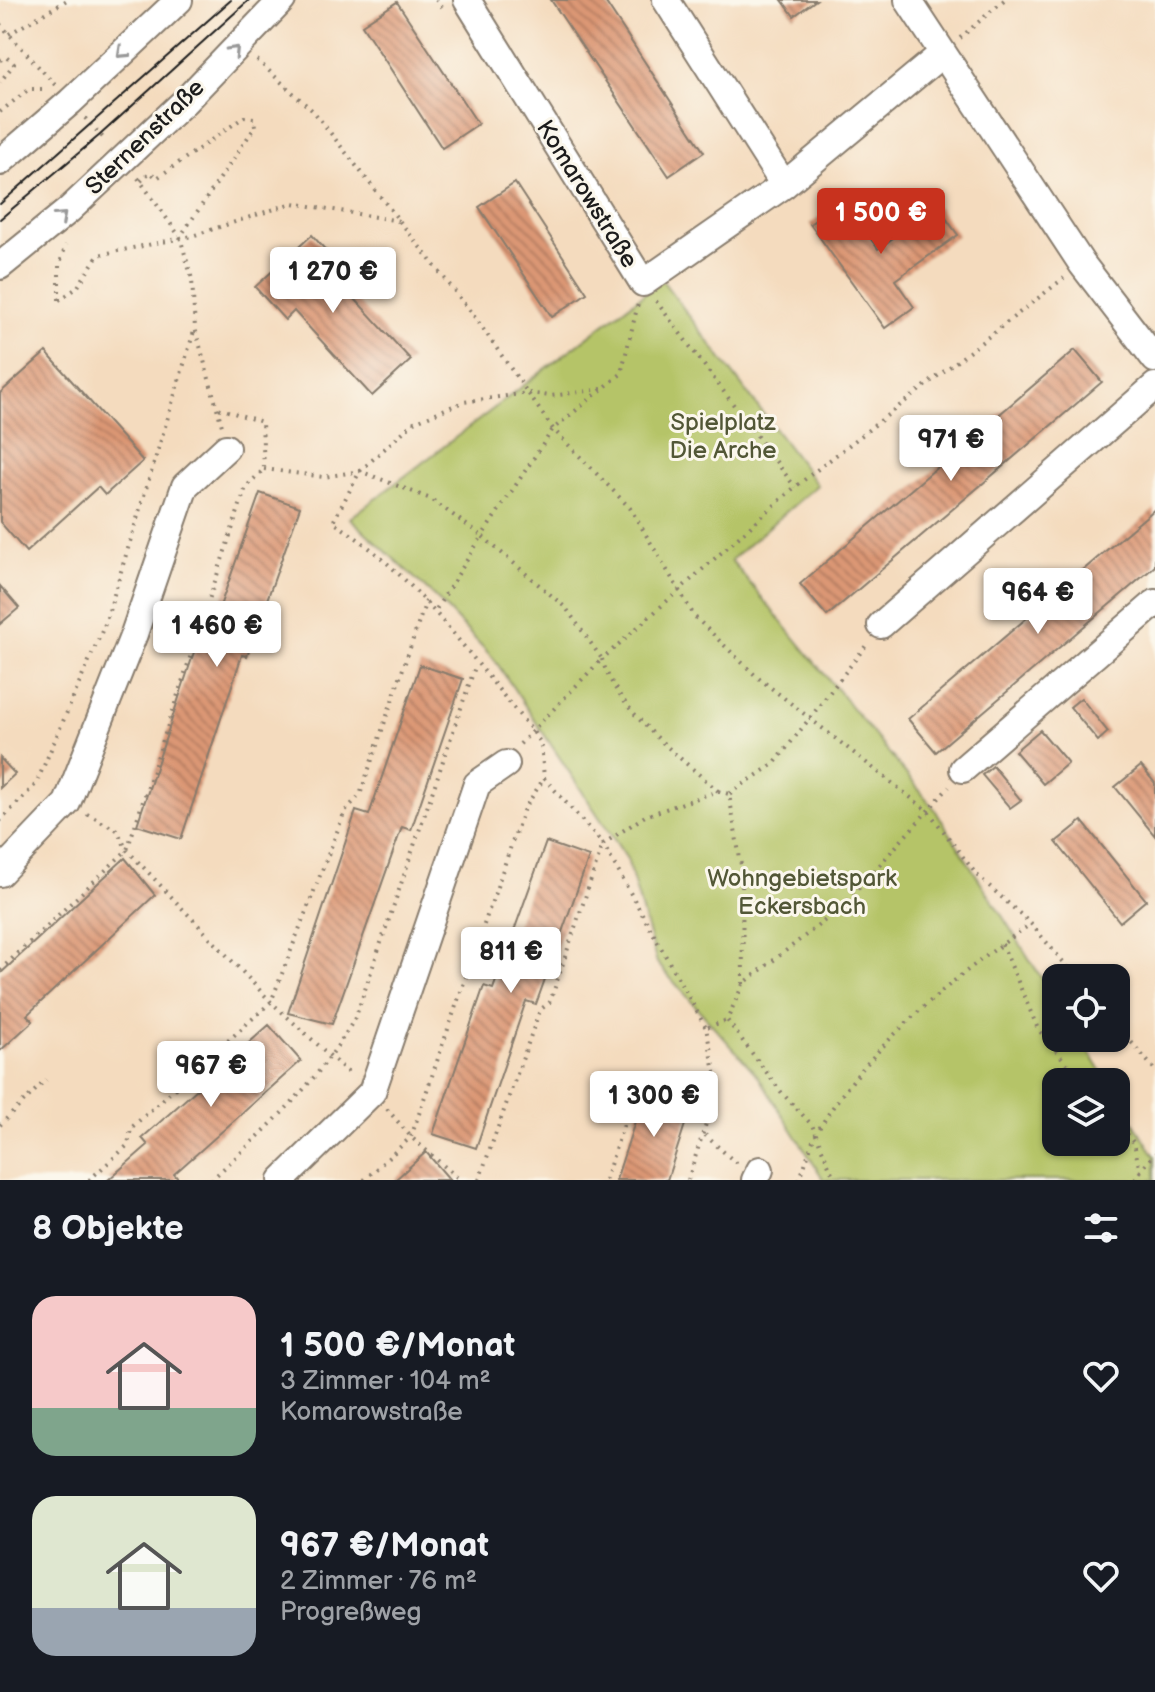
<!DOCTYPE html>
<html lang="de">
<head>
<meta charset="utf-8">
<style>
	:root { --surface:#171b24; --page:#242831; --text:#f1f3f6; --muted:#9ea1a6; --accent:#c8321e }
	body { margin:0; font-family:"Balsamiq Sans",sans-serif; background:var(--page); color:var(--text); height:100vh; display:flex; flex-direction:column; font-size:30px; white-space:nowrap }
	* { box-sizing:border-box; margin:0 }
	p { font-size:26px; color:var(--muted) }
	.icon { flex:none; width:44px; height:44px; fill:none; stroke:currentColor; stroke-width:2; stroke-linecap:round; stroke-linejoin:round }
	.map { position:relative; height:1180px; overflow:hidden }
	.side { display:flex; flex-direction:column; background:var(--surface); flex:1 }
	.side>* { flex:none }
	.buttons { position:absolute; left:1042px; top:964px; display:grid; gap:16px }
	.buttons a { display:grid; place-items:center; width:88px; height:88px; border-radius:16px; background:var(--surface); box-shadow:0 2px 6px #0004; font-size:40px }
	.price { position:absolute; translate:-50% -68px; padding:0 18px; border-radius:8px; background:#fff; color:#222; font-size:26px; line-height:52px; filter:drop-shadow(0 2px 4px #0008) }
	.price::after { content:''; position:absolute; left:50%; top:48px; width:24px; height:18px; margin-left:-12px; background:inherit; clip-path:polygon(0 0,100% 0,50% 100%) }
	.price.active { background:var(--accent); color:#fff }
	ul { padding:0; list-style:none }
	li { display:flex; align-items:center; gap:24px; height:200px; padding:0 32px }
	li span { display:grid; place-items:center; flex:none; width:224px; height:160px; border-radius:24px; color:#555 }
	li>.icon { margin-inline-start:auto }
	span .icon { width:96px; height:96px; fill:#fffc; stroke-width:1 }
	li b { font-size:34px }
	h2 { display:flex; justify-content:space-between; align-items:center; height:96px; padding:0 32px; font-size:34px }
	.map>svg:first-child { display:block }
	.park { fill:#b5c467; stroke:#687042; stroke-width:2 }
	.building { fill:url(#building-back-hatch) }
	.lines { fill:none; stroke-linecap:round; stroke-linejoin:round }
	.minor-casing { stroke:#887c6d; stroke-width:30 }
	.path { stroke:#887c6d; stroke-width:4; stroke-dasharray:2 6; stroke-linecap:butt }
	.minor { stroke:#fff; stroke-width:26 }
	.tram { stroke:#1c1c1c; stroke-width:2 }
	.oneway { stroke:#999 }
	.labels { text-anchor:middle; dominant-baseline:central; stroke-width:6; stroke-linejoin:round; paint-order:stroke }
	.street-label { font-size:24px; fill:#1c1c1c; stroke:#fbf7ec }
	.park-label { font-size:24px; fill:#525736; stroke:#fbf7ec }
</style>
</head>
<body>
<div class="map">
<svg width="1155" height="1180" viewBox="0 0 1155 1180">
	<defs>
		<pattern id="building-back-hatch" width="6" height="6" patternUnits="userSpaceOnUse" patternTransform="scale(2)"><rect width="6" height="6" fill="#db9775"/><path d="M-1 5l2 2M0 0l6 6M5-1l2 2" fill="none" stroke="#b17a5f"/></pattern>
	</defs>
	<rect width="100%" height="100%" fill="#fbf7ec"/>
	<filter id="ink" filterUnits="userSpaceOnUse"><feTurbulence type="fractalNoise" baseFrequency=".0125" numOctaves="2"/><feDisplacementMap in="SourceGraphic" scale="16" xChannelSelector="R" yChannelSelector="G"/><feConvolveMatrix kernelMatrix="1 2 1 2 8 2 1 2 1" color-interpolation-filters="sRGB"/></filter>
	<filter id="wash" filterUnits="userSpaceOnUse"><feTurbulence type="fractalNoise" baseFrequency=".006" numOctaves="4" result="noise"/><feDisplacementMap in="SourceGraphic" scale="32" xChannelSelector="R" yChannelSelector="G"/><feGaussianBlur stdDeviation="1.8" result="paint"/><feColorMatrix in="noise" values="0 0 0 0 0 0 0 0 0 0 0 0 0 0 0 0 0 1.4 0 .05"/><feComposite in="paint" operator="in"/></filter>
	<g filter="url(#wash)">
		<rect width="100%" height="100%" fill="#f4dbbe"/>
		<path class="park" d="M662,280L817,485L731,560L934,808L1056,1001V1038H1080L1108,1082H1056V1142H1116V1095L1155,1156V1180H824L758,1076L657,963L627,859L494,659L436,598L350,518Z"/>
		<g id="blocks">
			<path class="building" d="M551,0H604L704,152L669,176Z
				M782,0H816L794,16Z
				M397,2L478,124L442,148L362,25Z
				M515,183L587,293L552,317L479,207Z
				M843,200L878,249L937,206L958,235L895,280L914,307L885,328L810,224Z
				M312,235L340,266L332,274L411,360L372,396L294,311L285,320L255,287Z
				M1075,350L1102,382L827,616L800,584Z
				M46,352L143,461L105,495L98,487L26,552L0,522V393Z
				M260,493L300,507L247,656L242,655L181,839L137,825L198,640L207,643Z
				M1155,509V566L936,752L908,719Z
				M0,586L19,608L0,624Z
				M420,665L463,679L411,830L402,827L332,1024L288,1013L356,811L369,815Z
				M1081,698L1108,732L1098,741L1070,707Z
				M1040,730L1068,763L1043,784L1015,751Z
				M0,758L15,774L0,788Z
				M993,766L1021,800L1010,808L982,775Z
				M1141,766L1155,783V836L1115,787Z
				M1082,821L1146,900L1120,922L1056,842Z
				M546,842L589,857L536,1004L526,1001L476,1148L433,1134L484,986L493,989Z
				M125,858L155,895L27,1015L33,1021L0,1051V974Z
				M269,1025L301,1061L174,1174L179,1180H108L148,1145L142,1138Z
				M645,1091L691,1106L667,1180H616Z
				M426,1152L450,1180H395Z"/>
		</g>
	</g>
	<g filter="url(#ink)">
		<use href="#blocks" fill-opacity="0" stroke="#887c6d" stroke-width="2"/>
		<g class="lines">
			<g class="minor-casing">
				<path id="minor" d="M467,0L643,283L784,185L943,53
					M666,0L784,185
					M908,0L1082,264L1155,359
					M0,162L70,102L179,0
					M0,266L69,210L185,101L282,0
					M881,625L1155,386
					M963,769L1155,603
					M0,873L67,803L134,634L185,486L226,448
					M282,1180L372,1092L477,784L506,764
					M755,1180L760,1170"/>
			</g>
			<path class="path" d="M436,0L442,7
				M0,24L55,85
				M9,34L67,0
				M960,38L1004,0
				M0,60L6,57L14,64L0,82
				M257,60L314,112L474,316L553,429L630,508L695,617L756,676L929,812L976,874L1031,924L1077,978
				M0,112L29,89H44
				M85,118L106,141
				M138,178L180,237L192,279L195,328L222,426
				M141,181L150,172L157,178L244,117L254,118L255,127L180,237
				M59,300L77,288L98,255L192,236L293,203L399,221
				M59,300V266L66,245
				M656,301L795,487
				M602,389L551,396L528,393L463,402L414,422L360,471L333,522C415,573 469,656 531,729L541,743L544,778L603,844L706,1028
				M264,469L324,477L360,471L431,499L482,536L435,611
				M520,744L602,659L566,608L482,536L553,429L621,374L638,304
				M718,791C679,756 616,710 602,659L795,487L1064,278
				M87,814L117,830L127,850L271,1002L352,1076
				M0,821L36,784L105,624L195,328
				M1002,944L1038,1029L1082,1082
				M0,970L127,850L246,487L264,469L262,422L218,408
				M743,984L742,871L729,794L775,763L868,643
				M1116,1024L1155,1070
				M387,1109L411,1137L460,1180
				M1116,1122L1134,1143L1140,1172L1135,1180
				M0,1125L46,1080
				M705,1135L736,1163
				M1140,1172L1155,1153
				M89,1180L128,1145L131,1128L271,1002L345,811L360,795L426,601
				M211,1180C267,1129 319,1082 356,1016L476,664
				M364,1180L411,1137L523,811L544,778
				M479,1180L540,1010L550,1002L603,844L645,816L718,791L729,794
				M605,1180L637,1084L713,1105
				M688,1180L718,1086L706,1028L727,1020
				M799,1180C806,1165 809,1148 816,1134C863,1051 953,977 1031,924
				M835,1180L812,1125L782,1093L727,1020L743,984L842,907L949,787"/>
			<use href="#minor" class="minor"/>
			<path class="tram" d="M0,204L231,0
				M0,219L100,135L249,0"/>
		</g>
		<defs><path id="oneway-chevron" d="M-2-3.5L2.5 0L-2 3.5" fill="none" stroke-width="1.6" stroke-linecap="round" stroke-linejoin="round" transform="scale(2)"/></defs>
		<g class="oneway">
			<use href="#oneway-chevron" transform="translate(234 51) rotate(-46)"/>
			<use href="#oneway-chevron" transform="translate(122 53) rotate(137)"/>
			<use href="#oneway-chevron" transform="translate(61 217) rotate(-42)"/>
		</g>
	</g>
	<g class="labels">
		<g class="street-label">
			<text transform="translate(145 137) rotate(-44)">Sternenstraße</text>
			<text transform="translate(587 194) rotate(58)">Komarowstraße</text>
		</g>
		<g class="park-label">
			<text x="723" y="422">Spielplatz<tspan x="723" dy="28">Die Arche</tspan></text>
			<text x="802" y="878">Wohngebietspark<tspan x="802" dy="28">Eckersbach</tspan></text>
		</g>
	</g>
</svg>
<div class="buttons">
<a><svg class="icon" aria-label="locate" viewBox="0 0 24 24"><circle cx="12" cy="12" r="6"/><path d="M12 2v4M12 18v4M2 12h4M18 12h4"/></svg></a>
<a><svg class="icon" aria-label="layers" viewBox="0 0 24 24"><path d="M12 4l9 5-9 5-9-5zM3 14l9 5 9-5"/></svg></a>
</div>
<b class="price active" style="left:881px;top:256px">1 500 €</b>
<b class="price" style="left:333px;top:315px">1 270 €</b>
<b class="price" style="left:951px;top:483px">971 €</b>
<b class="price" style="left:1038px;top:636px">964 €</b>
<b class="price" style="left:217px;top:669px">1 460 €</b>
<b class="price" style="left:511px;top:995px">811 €</b>
<b class="price" style="left:211px;top:1109px">967 €</b>
<b class="price" style="left:654px;top:1139px">1 300 €</b>
</div>
<section class="side">
<h2>8 Objekte<svg class="icon" aria-label="filters" viewBox="0 0 24 24"><path d="M4 7h16M4 17h16"/><circle cx="9" cy="7" r="2"/><circle cx="15" cy="17" r="2"/></svg></h2>
<ul>
<li><span style="background:linear-gradient(#f6c9c9 70%,#7fa58c 0)"><svg class="icon" aria-label="home" viewBox="0 0 24 24"><path d="M3 11l9-7 9 7M6 9v11h12V9"/></svg></span><div><b>1 500 €/Monat</b><p>3 Zimmer · 104 m²</p><p>Komarowstraße</p></div><svg class="icon" aria-label="heart" viewBox="0 0 24 24"><path d="M12 20l-8-8c-3-5 5-10 8-4 3-6 11-1 8 4z"/></svg></li>
<li><span style="background:linear-gradient(#dfe7d0 70%,#9aa5b1 0)"><svg class="icon" aria-label="home" viewBox="0 0 24 24"><path d="M3 11l9-7 9 7M6 9v11h12V9"/></svg></span><div><b>967 €/Monat</b><p>2 Zimmer · 76 m²</p><p>Progreßweg</p></div><svg class="icon" aria-label="heart" viewBox="0 0 24 24"><path d="M12 20l-8-8c-3-5 5-10 8-4 3-6 11-1 8 4z"/></svg></li>
</ul>
</section>
</body>
</html>
